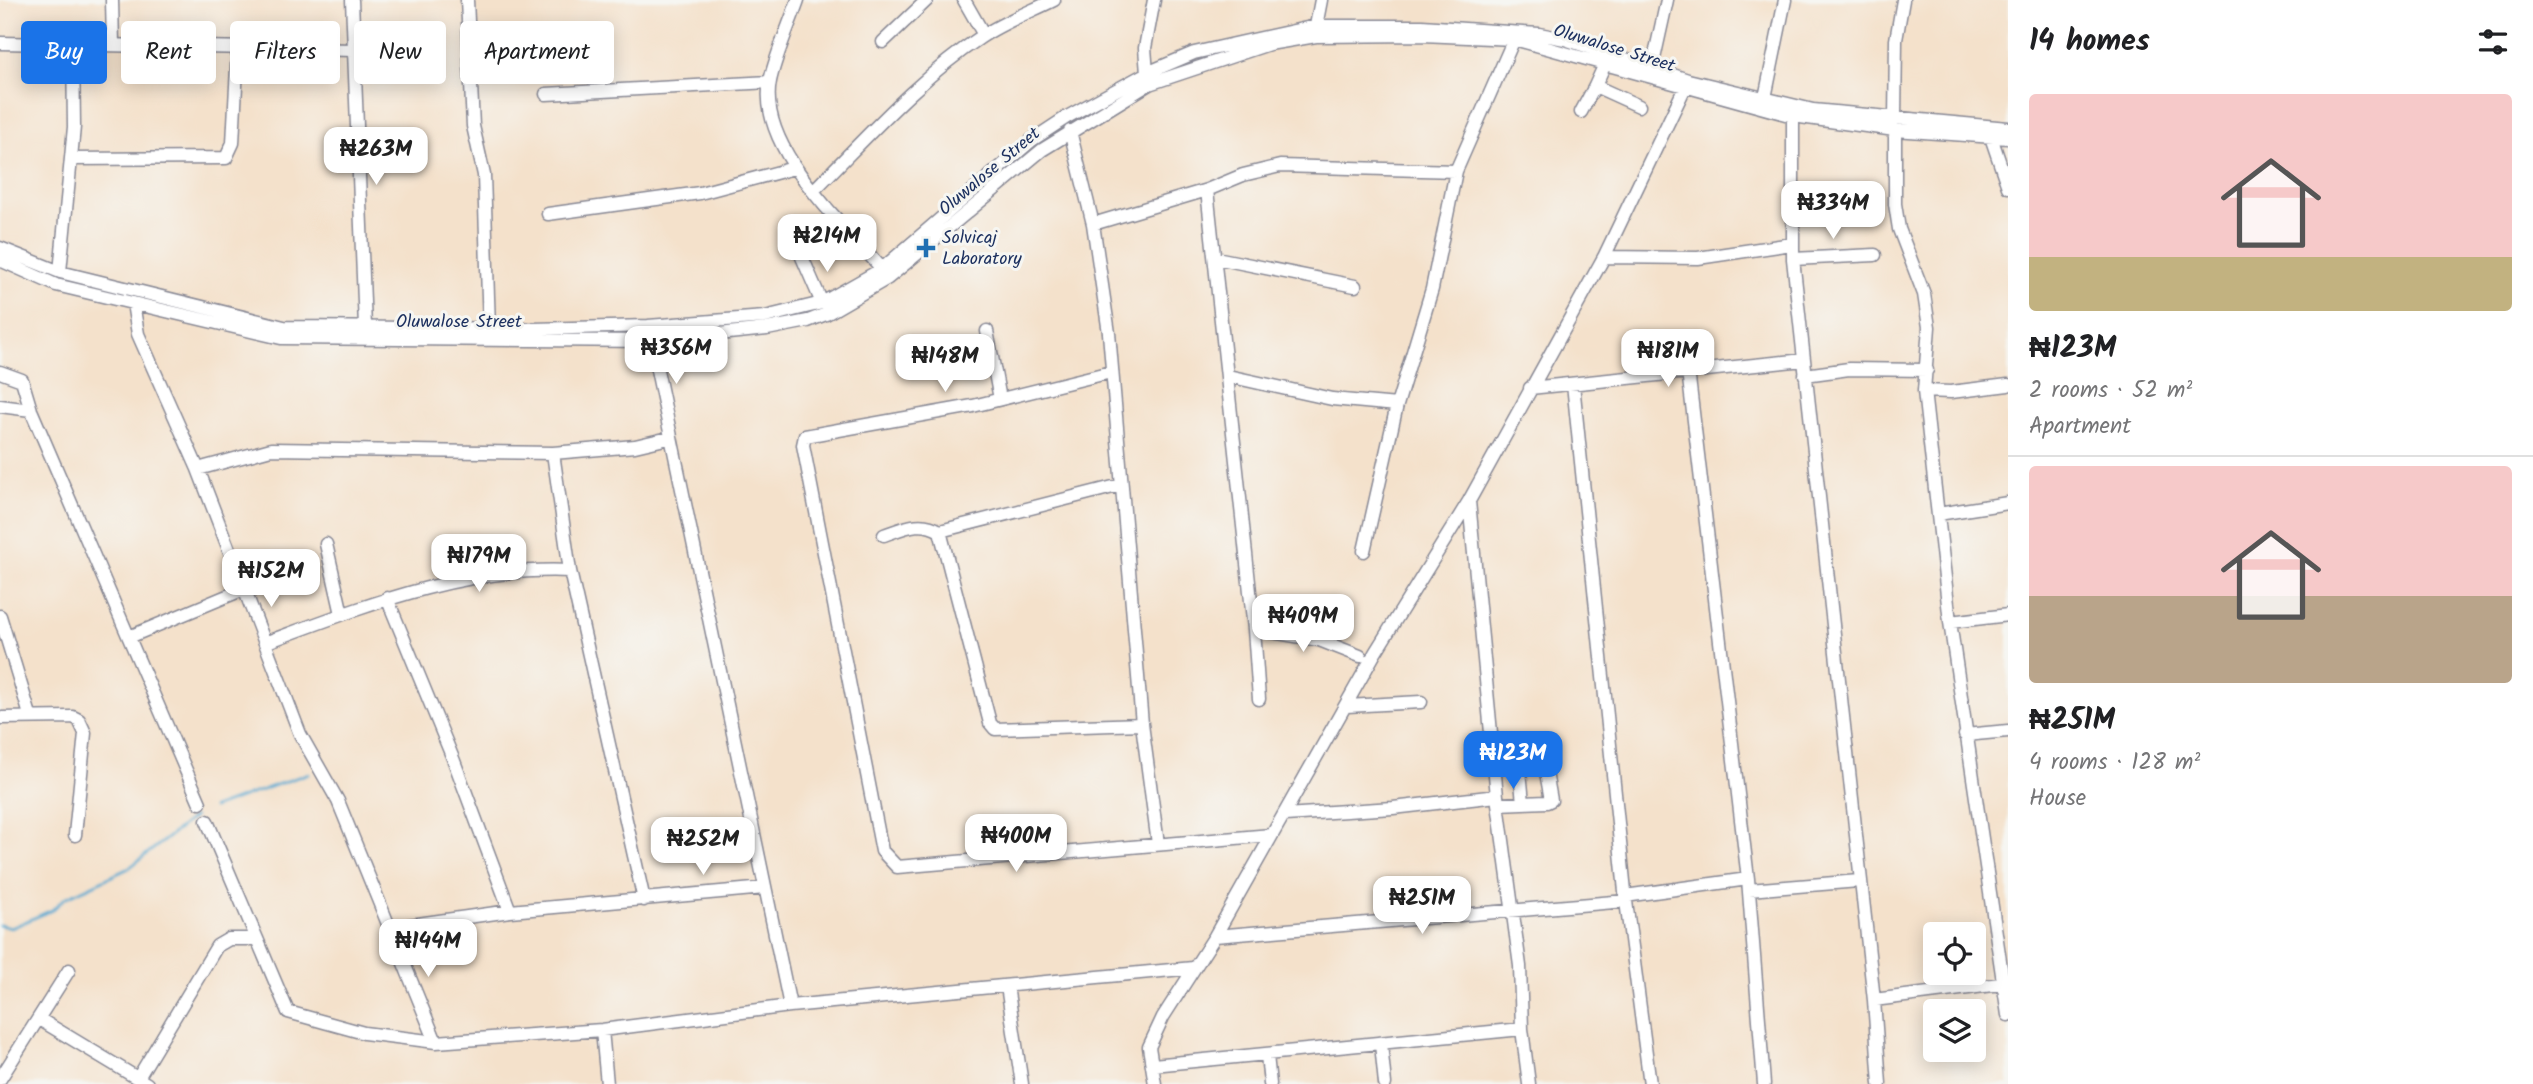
<!DOCTYPE html>
<html lang="en">
<head>
<meta charset="utf-8">
<style>
	:root { --surface:#fff; --page:#f6f6f6; --text:#202124; --muted:#757577; --line:#e0e0e0; --accent:#1a73e8 }
	body { margin:0; font-family:Kalam,sans-serif; background:var(--page); color:var(--text); height:100vh; display:flex; flex-direction:column; font-size:26px; white-space:nowrap }
	* { box-sizing:border-box; margin:0 }
	p { font-size:23px; color:var(--muted) }
	.icon { flex:none; width:38px; height:38px; fill:none; stroke:currentColor; stroke-width:2; stroke-linecap:round; stroke-linejoin:round }
	.map { position:relative; flex:1; overflow:hidden }
	.details { display:flex; flex-direction:column; background:var(--surface); width:525px }
	.details>* { flex:none }
	.banner { position:absolute; left:21px; top:21px; width:665px; height:63px; display:flex; gap:14px }
	.controls { position:absolute; left:1923px; top:922px; display:grid; gap:14px }
	.controls a { display:grid; place-items:center; width:63px; height:63px; border-radius:7px; background:var(--surface); box-shadow:0 4px 18px #0003; font-size:35px }
	.price { position:absolute; translate:-50% -60px; padding:0 16px; border-radius:14px; background:#fff; color:#222; font-size:23px; line-height:46px; filter:drop-shadow(0 2px 4px #0008) }
	.price::after { content:''; position:absolute; left:50%; top:42px; width:21px; height:16px; margin-left:-10px; background:inherit; clip-path:polygon(0 0,100% 0,50% 100%) }
	.price.selected { background:var(--accent); color:#fff }
	ul { padding:0; list-style:none }
	li { display:grid; align-content:center; gap:14px; height:371px; padding:0 21px }
	li+li { border-top:2px solid var(--line) }
	li span { display:grid; place-items:center; height:217px; border-radius:7px; color:#555 }
	li>.icon { margin-inline-start:auto }
	span .icon { width:126px; height:126px; fill:#fffc; stroke-width:1 }
	li b { font-size:30px }
	h2 { display:flex; justify-content:space-between; align-items:center; height:84px; padding:0 21px; font-size:30px }
	.tag { padding:0 24px; border-radius:7px; background:var(--surface); box-shadow:0 4px 18px #0003; font-size:24px; line-height:63px }
	.tag.selected { background:var(--accent); color:#fff }
	main { display:flex; flex:1; min-height:0 }
	.map>svg:first-child { display:block }
	.lines { fill:none; stroke-linecap:round; stroke-linejoin:round }
	.stream { stroke:#56a9d1; stroke-width:2.5 }
	.minor-casing { stroke:#888894; stroke-width:15 }
	.minor { stroke:#fff; stroke-width:12 }
	.poi-dot { fill:#1f6fb2; stroke:#f6f6f2; stroke-width:2.5 }
	.labels { text-anchor:middle; dominant-baseline:central; stroke-width:6; stroke-linejoin:round; paint-order:stroke }
	.street-label { font-size:18px; fill:#1b2f5e; stroke:#f6f6f2 }
	.poi-label { font-size:18px; fill:#1b2f5e; stroke:#f6f6f2; text-anchor:start }
</style>
</head>
<body>
<main>
<div class="map">
<svg width="2008" height="1084" viewBox="0 0 2008 1084">
	<rect width="100%" height="100%" fill="#f6f6f2"/>
	<filter id="ink" filterUnits="userSpaceOnUse"><feTurbulence type="fractalNoise" baseFrequency=".0143" numOctaves="2"/><feDisplacementMap in="SourceGraphic" scale="14" xChannelSelector="R" yChannelSelector="G"/><feConvolveMatrix kernelMatrix="1 2 1 2 8 2 1 2 1" color-interpolation-filters="sRGB"/></filter>
	<filter id="wash" filterUnits="userSpaceOnUse"><feTurbulence type="fractalNoise" baseFrequency=".00686" numOctaves="4" result="noise"/><feDisplacementMap in="SourceGraphic" scale="28" xChannelSelector="R" yChannelSelector="G"/><feGaussianBlur stdDeviation="1.57" result="paint"/><feColorMatrix in="noise" values="0 0 0 0 0 0 0 0 0 0 0 0 0 0 0 0 0 1.4 0 .05"/><feComposite in="paint" operator="in"/></filter>
	<g filter="url(#wash)">
		<rect width="100%" height="100%" fill="#f4e1cb"/>
		<g class="lines">
			<path class="stream" d="M213,808L309,773
				M0,925L11,928L52,910L65,898L129,868L194,817"/>
		</g>
	</g>
	<g filter="url(#ink)">
		<g class="lines">
			<g class="minor-casing">
				<path id="minor" d="M112,0L113,45
					M352,0L365,327
					M467,0L473,126L484,175L489,328
					M798,0C789,26 776,54 770,81C757,148 842,222 882,269
					M964,0L984,35
					M1316,26L1321,0
					M883,42L927,0
					M0,43L354,50
					M1605,64L1595,86L1639,106
					M1652,68L1667,0
					M1147,73L1145,48L1154,0
					M546,94L770,82
					M1765,98L1785,0
					M1581,112L1595,86
					M1793,116V259L1874,1000L1880,1084
					M1895,119L1896,40L1903,0
					M1895,130V204L1899,229L1924,294L1929,327L1924,391L1950,622L2008,1015
					M1070,131L1093,224L1109,333L1142,724L1158,844
					M1991,137L2008,187
					M72,159L226,158L233,143L238,48
					M814,190C867,137 919,78 981,37C1003,22 1030,12 1054,0
					M1207,190L1254,629L1259,699
					M548,214L700,193L794,168
					M1093,224L1207,190L1243,175L1280,166L1456,171
					M0,248L60,272L284,327L534,329L648,326L765,317L822,303L882,269L1032,140L1067,117L1147,73L1194,53L1316,26H1422L1539,34L1565,39L1688,80L1813,110L2008,128
					M802,257L822,303
					M1604,257L1698,258L1792,244
					M1216,258L1355,286
					M1793,259L1875,255
					M0,260L56,285L281,338L651,341L767,329L808,321L826,314L888,278L1042,150L1149,84L1269,44L1316,36L1422,35L1514,39L1793,116L1895,130L2008,138
					M60,272L74,127L73,45
					M133,303L138,334L198,469L300,734L338,801L436,1042
					M987,331L1000,399
					M651,341L790,1006
					M1688,370L1748,879L1764,1084
					M0,372L22,380L31,410L200,803
					M1111,372L973,406L805,436L803,445L882,851L897,867L1271,835
					M1805,375L1849,369L1927,370
					M1228,376L1332,399L1397,405
					M1573,384L1626,901L1650,1084
					M1530,388L1804,360
					M1924,391L1951,392L2008,385
					M0,406L31,410
					M553,453L570,571L644,900
					M198,469L271,449L553,453L635,446L669,438
					M1469,501L1497,796L1520,966L1522,1029L1529,1084
					M1938,514L2008,503
					M940,531L990,723L995,729L1142,724
					M884,535C904,528 921,519 940,531L1121,485
					M326,544L342,614
					M1364,551L1397,405L1432,289L1456,171L1514,39
					M387,598L454,761L510,911
					M0,616L30,715
					M1950,622L2008,615
					M1254,629L1319,640L1360,656
					M129,637L244,589
					M267,642C365,606 464,566 570,571
					M1347,706L1421,702
					M0,718L73,717L79,720L85,733L75,835
					M1965,735L2008,731
					M1498,804L1547,802L1551,800L1543,756L1525,754L1519,760L1523,803
					M1285,815L1393,808L1497,796
					M207,821L288,1012L364,1033L436,1042L602,1030L790,1006L1193,968
					M1749,890L1859,881
					M1625,896L1748,879
					M389,928L510,911L765,888
					M1215,936L1626,901
					M1007,986L1022,1084
					M1874,1000L2008,983
					M39,1019L147,1084
					M602,1030L607,1084
					M1381,1044L1385,1084
					M1267,1055L1270,1084
					M1153,1065L1522,1029
					M138,1078L217,946L229,939H257
					M0,1079L69,970
					M1155,1084L1149,1047L1163,1017L1215,936L1375,653L1469,501L1604,257L1688,81"/>
			</g>
			<use href="#minor" class="minor"/>
		</g>
	</g>
	<path class="poi-dot" d="M922.5 237.5h7v7h7v7h-7v7h-7v-7h-7v-7h7z"/>
	<g class="labels">
		<g class="street-label">
			<text transform="translate(1614 49) rotate(17)">Oluwalose Street</text>
			<text transform="translate(990 172) rotate(-40)">Oluwalose Street</text>
			<text x="459" y="322">Oluwalose Street</text>
		</g>
		<g class="poi-label">
			<text x="942" y="238">Solvicaj<tspan x="942" dy="21">Laboratory</tspan></text>
		</g>
	</g>
</svg>
<div class="controls">
<a><svg class="icon" aria-label="locate" viewBox="0 0 24 24"><circle cx="12" cy="12" r="6"/><path d="M12 2v4M12 18v4M2 12h4M18 12h4"/></svg></a>
<a><svg class="icon" aria-label="layers" viewBox="0 0 24 24"><path d="M12 4l9 5-9 5-9-5zM3 14l9 5 9-5"/></svg></a>
</div>
<b class="price" style="left:376px;top:187px">₦263M</b>
<b class="price" style="left:1833px;top:241px">₦334M</b>
<b class="price" style="left:827px;top:274px">₦214M</b>
<b class="price" style="left:676px;top:386px">₦356M</b>
<b class="price" style="left:1668px;top:389px">₦181M</b>
<b class="price" style="left:945px;top:394px">₦148M</b>
<b class="price" style="left:479px;top:594px">₦179M</b>
<b class="price" style="left:271px;top:609px">₦152M</b>
<b class="price" style="left:1303px;top:654px">₦409M</b>
<b class="price selected" style="left:1513px;top:791px">₦123M</b>
<b class="price" style="left:1016px;top:874px">₦400M</b>
<b class="price" style="left:703px;top:877px">₦252M</b>
<b class="price" style="left:1422px;top:936px">₦251M</b>
<b class="price" style="left:428px;top:979px">₦144M</b>
<div class="banner">
<a class="tag selected">Buy</a>
<a class="tag">Rent</a>
<a class="tag">Filters</a>
<a class="tag">New</a>
<a class="tag">Apartment</a>
</div>
</div>
<section class="details">
<h2>14 homes<svg class="icon" aria-label="filters" viewBox="0 0 24 24"><path d="M4 7h16M4 17h16"/><circle cx="9" cy="7" r="2"/><circle cx="15" cy="17" r="2"/></svg></h2>
<ul>
<li><span style="background:linear-gradient(#f6c9c9 75%,#c2b280 0)"><svg class="icon" aria-label="home" viewBox="0 0 24 24"><path d="M3 11l9-7 9 7M6 9v11h12V9"/></svg></span><div><b>₦123M</b><p>2 rooms · 52 m²</p><p>Apartment</p></div></li>
<li><span style="background:linear-gradient(#f6c9c9 60%,#b9a48a 0)"><svg class="icon" aria-label="home" viewBox="0 0 24 24"><path d="M3 11l9-7 9 7M6 9v11h12V9"/></svg></span><div><b>₦251M</b><p>4 rooms · 128 m²</p><p>House</p></div></li>
</ul>
</section>
</main>
</body>
</html>
